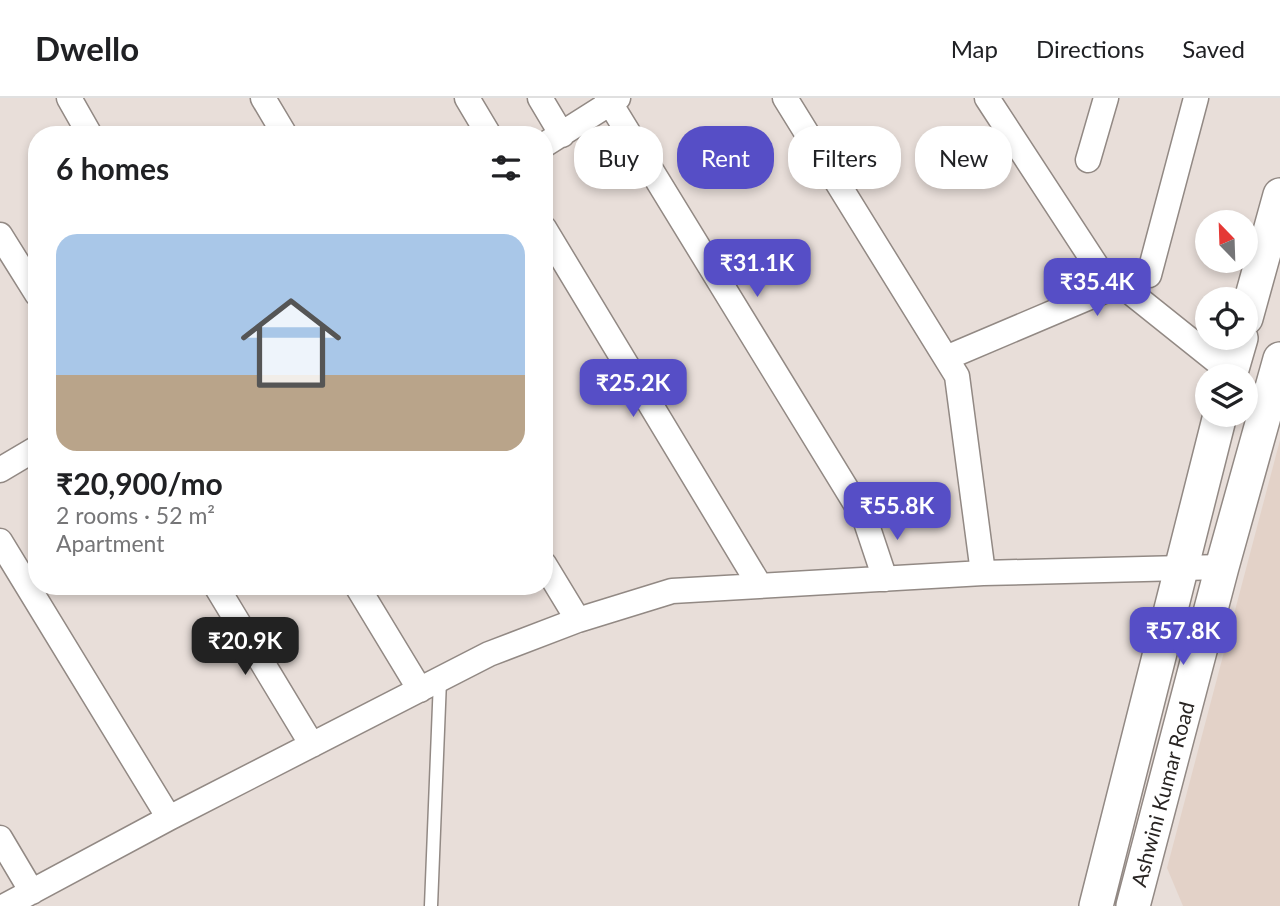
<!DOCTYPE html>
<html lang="en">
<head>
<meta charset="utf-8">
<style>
	:root { --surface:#fff; --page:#f6f6f6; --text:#202124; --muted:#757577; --line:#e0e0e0; --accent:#564ec6 }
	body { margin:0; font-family:Lato,sans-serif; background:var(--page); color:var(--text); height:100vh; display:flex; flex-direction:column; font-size:26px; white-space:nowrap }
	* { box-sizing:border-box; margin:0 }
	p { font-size:23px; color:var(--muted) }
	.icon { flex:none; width:38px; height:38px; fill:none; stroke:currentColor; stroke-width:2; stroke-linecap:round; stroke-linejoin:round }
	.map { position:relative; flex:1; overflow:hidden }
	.sheet { position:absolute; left:28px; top:28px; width:525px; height:469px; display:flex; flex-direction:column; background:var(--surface); border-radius:28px; box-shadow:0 4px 10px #0003 }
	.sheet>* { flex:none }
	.guide { position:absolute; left:574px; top:28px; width:600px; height:63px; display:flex; gap:14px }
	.needle { width:46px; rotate:337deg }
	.buttons { position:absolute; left:1195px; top:112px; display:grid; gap:14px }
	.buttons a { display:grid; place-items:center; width:63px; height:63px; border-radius:50%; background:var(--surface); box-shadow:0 4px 10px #0003; font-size:35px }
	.price { position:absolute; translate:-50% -60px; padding:0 16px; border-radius:14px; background:var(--accent); color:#fff; font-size:23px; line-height:46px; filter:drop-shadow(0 2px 4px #0008) }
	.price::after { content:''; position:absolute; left:50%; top:42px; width:21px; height:16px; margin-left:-10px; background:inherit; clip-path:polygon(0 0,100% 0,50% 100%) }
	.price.current { background:#222; color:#fff }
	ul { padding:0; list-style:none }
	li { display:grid; align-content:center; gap:14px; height:371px; padding:0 28px }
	li span { display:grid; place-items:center; height:217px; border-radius:21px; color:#555 }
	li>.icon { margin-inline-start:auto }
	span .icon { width:126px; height:126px; fill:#fffc; stroke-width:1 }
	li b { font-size:30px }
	h2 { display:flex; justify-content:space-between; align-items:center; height:84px; padding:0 28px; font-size:30px }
	.tag { padding:0 24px; border-radius:28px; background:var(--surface); box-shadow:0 4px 10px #0003; font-size:24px; line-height:63px }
	.tag.current { background:var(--accent); color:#fff }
	header { display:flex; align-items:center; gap:42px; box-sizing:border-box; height:98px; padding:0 35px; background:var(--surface); border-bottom:2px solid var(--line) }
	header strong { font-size:33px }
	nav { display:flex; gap:38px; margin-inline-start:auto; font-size:24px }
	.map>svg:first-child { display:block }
	.built { fill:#e3d2c8 }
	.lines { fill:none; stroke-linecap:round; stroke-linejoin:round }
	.lane-casing { stroke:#928984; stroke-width:15 }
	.street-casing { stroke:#928984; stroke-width:27 }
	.secondary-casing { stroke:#928984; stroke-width:36 }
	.lane { stroke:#fff; stroke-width:12 }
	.street { stroke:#fff; stroke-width:24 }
	.secondary { stroke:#fff; stroke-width:33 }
	.labels { text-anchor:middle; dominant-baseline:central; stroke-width:5; stroke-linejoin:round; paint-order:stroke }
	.street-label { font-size:21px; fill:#282422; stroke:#fff }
</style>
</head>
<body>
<header>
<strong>Dwello</strong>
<nav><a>Map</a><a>Directions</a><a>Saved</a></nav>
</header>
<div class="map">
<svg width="1280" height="808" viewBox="0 0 1280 808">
	<rect width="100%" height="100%" fill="#e8ded9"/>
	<path class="built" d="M1280,342V808H1183L1167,770Z"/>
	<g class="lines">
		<g class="lane-casing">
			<path id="lane" d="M431,808L440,582"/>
		</g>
		<g class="street-casing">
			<path id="street" d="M69,0L90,37
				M263,0L285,37
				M467,0L489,37
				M540,0L562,37
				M607,0L865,421L885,481
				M785,0L957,278L983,475
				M987,0L1111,190
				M544,47L618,0
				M1088,62L1106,0
				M544,130L760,488
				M0,137L37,196
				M1149,177L1196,0
				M946,260L1111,190H1120L1130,194L1235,278
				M0,372L37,350
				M0,443L169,720
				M544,466L578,522
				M216,488L312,647
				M357,488L420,592
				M0,740L32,794
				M5,808L169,720L489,556L578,522L672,493L983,475L1222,469"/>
		</g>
		<g class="secondary-casing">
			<path id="secondary" d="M1246,220L1280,97
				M1230,278L1241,240
				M1096,808L1220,317
				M1133,808L1222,469L1280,261"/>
		</g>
		<use href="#lane" class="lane"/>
		<use href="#street" class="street"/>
		<use href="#secondary" class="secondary"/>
	</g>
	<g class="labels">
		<g class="street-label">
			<text transform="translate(1162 696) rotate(-75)">Ashwini Kumar Road</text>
		</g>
	</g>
</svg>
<div class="buttons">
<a><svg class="needle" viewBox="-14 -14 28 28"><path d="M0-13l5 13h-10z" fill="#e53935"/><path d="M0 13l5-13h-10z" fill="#757577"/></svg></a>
<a><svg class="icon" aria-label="locate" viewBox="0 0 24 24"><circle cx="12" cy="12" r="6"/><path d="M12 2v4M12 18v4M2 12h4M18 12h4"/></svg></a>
<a><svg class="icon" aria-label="layers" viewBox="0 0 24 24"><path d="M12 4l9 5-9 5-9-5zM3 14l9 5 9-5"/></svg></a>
</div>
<b class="price" style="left:757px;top:201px">₹31.1K</b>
<b class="price" style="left:1097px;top:220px">₹35.4K</b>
<b class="price" style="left:633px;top:321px">₹25.2K</b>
<b class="price" style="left:897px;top:444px">₹55.8K</b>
<b class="price" style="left:1183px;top:569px">₹57.8K</b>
<b class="price current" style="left:245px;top:579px">₹20.9K</b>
<div class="guide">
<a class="tag">Buy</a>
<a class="tag current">Rent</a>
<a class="tag">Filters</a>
<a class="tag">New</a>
</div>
<section class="sheet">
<h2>6 homes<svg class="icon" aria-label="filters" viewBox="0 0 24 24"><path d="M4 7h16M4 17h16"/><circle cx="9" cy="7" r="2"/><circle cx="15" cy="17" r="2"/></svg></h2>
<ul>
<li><span style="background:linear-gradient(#a9c7e8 65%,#b9a48a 0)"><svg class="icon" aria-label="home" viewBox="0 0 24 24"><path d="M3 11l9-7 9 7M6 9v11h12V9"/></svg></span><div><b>₹20,900/mo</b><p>2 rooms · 52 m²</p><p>Apartment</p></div></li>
</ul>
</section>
</div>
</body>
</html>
